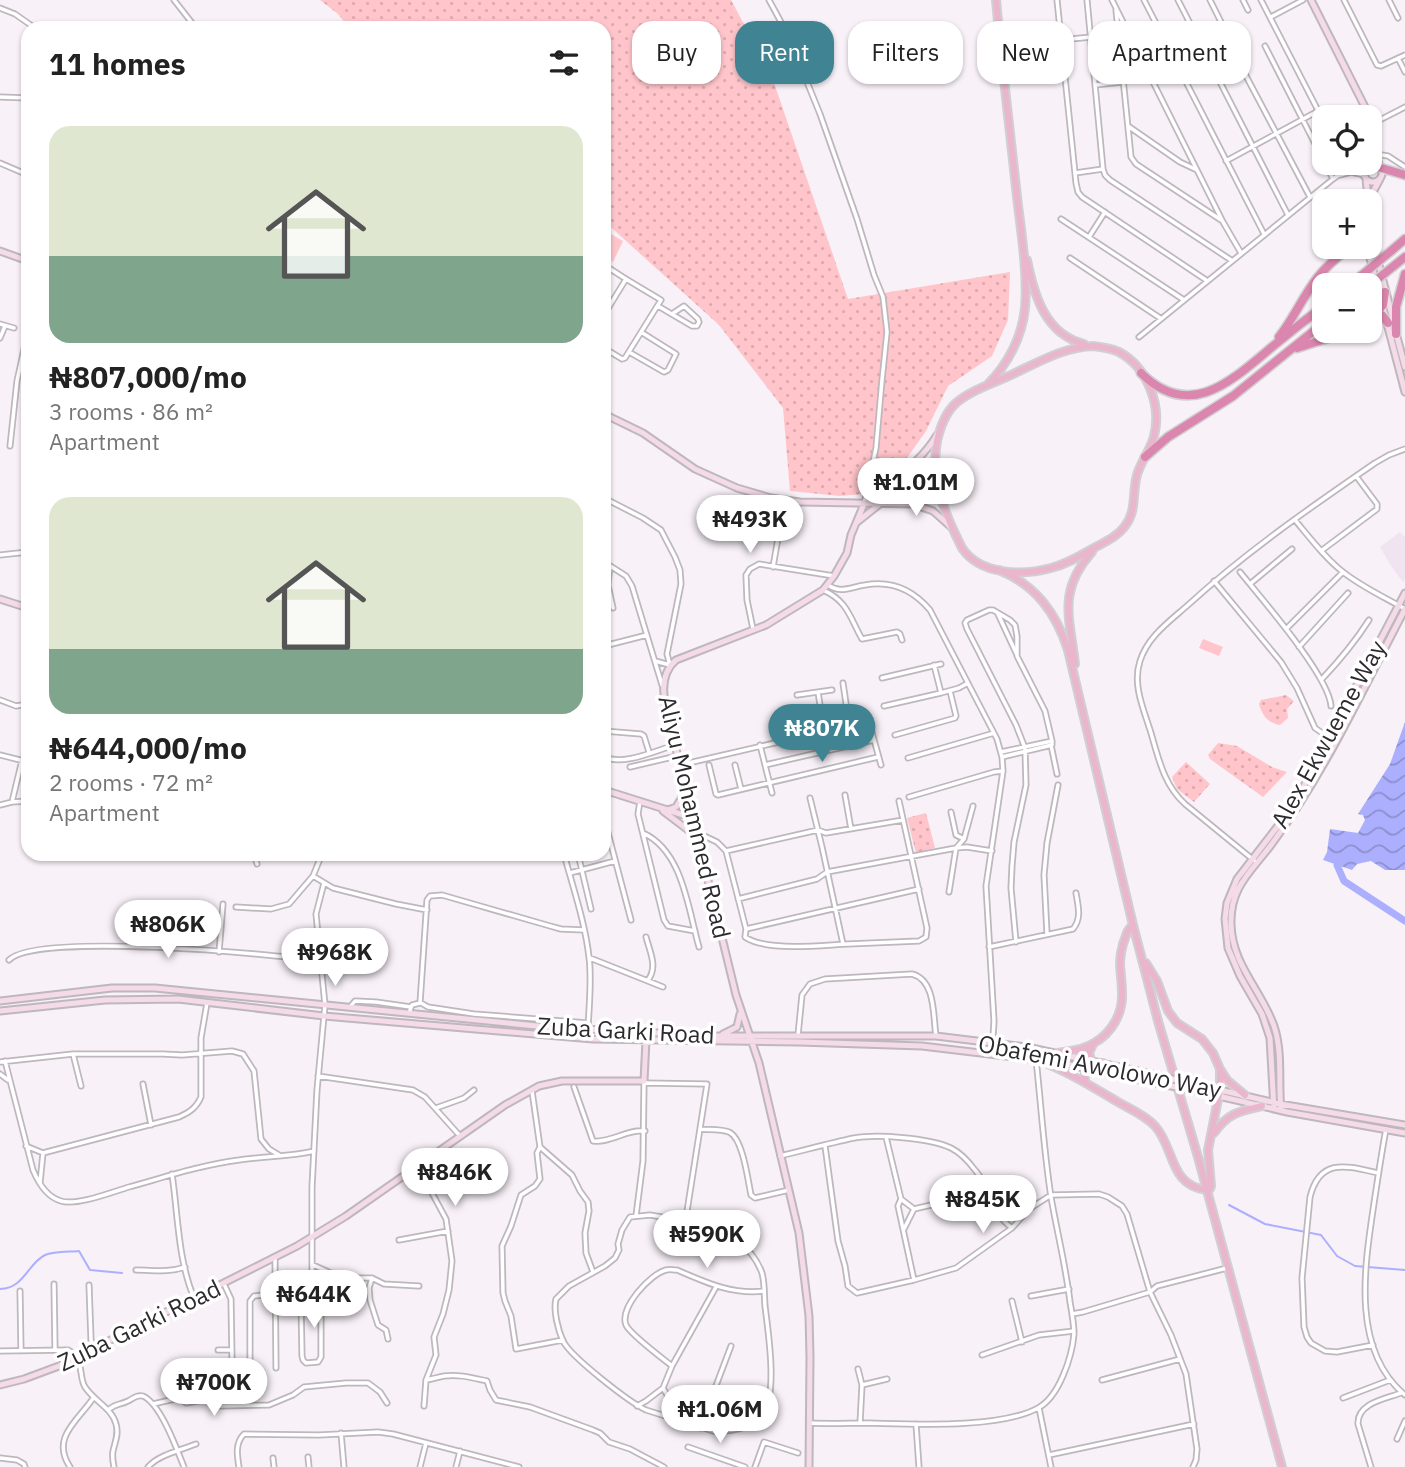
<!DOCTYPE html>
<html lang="en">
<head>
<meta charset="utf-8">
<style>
	:root { --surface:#fff; --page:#f6f6f6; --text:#222; --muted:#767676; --accent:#408493 }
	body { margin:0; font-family:"IBM Plex Sans",sans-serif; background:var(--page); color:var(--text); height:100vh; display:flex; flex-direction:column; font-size:26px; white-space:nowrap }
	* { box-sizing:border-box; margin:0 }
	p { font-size:23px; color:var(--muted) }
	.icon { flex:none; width:38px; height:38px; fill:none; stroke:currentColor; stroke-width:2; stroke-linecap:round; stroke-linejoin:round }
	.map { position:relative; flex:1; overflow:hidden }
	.sheet { position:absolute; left:21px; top:21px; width:590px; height:840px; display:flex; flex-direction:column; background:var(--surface); border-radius:21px; box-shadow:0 2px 5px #0004 }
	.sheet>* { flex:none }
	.banner { position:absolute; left:632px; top:21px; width:665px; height:63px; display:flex; gap:14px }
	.buttons { position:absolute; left:1312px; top:105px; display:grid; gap:14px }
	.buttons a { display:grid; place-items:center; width:70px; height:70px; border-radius:14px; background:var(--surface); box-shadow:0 2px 5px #0004; font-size:35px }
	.price { position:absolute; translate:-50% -60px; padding:0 16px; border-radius:24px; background:#fff; color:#222; font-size:23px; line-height:46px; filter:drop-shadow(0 2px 4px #0008) }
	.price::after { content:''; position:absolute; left:50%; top:42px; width:21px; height:16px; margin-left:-10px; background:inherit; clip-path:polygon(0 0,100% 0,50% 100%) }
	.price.current { background:var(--accent); color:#fff }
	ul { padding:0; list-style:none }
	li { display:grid; align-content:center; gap:14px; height:371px; padding:0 28px }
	li span { display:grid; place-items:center; height:217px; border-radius:21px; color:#555 }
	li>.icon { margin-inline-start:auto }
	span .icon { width:126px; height:126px; fill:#fffc; stroke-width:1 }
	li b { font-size:30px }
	h2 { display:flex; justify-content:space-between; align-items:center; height:84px; padding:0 28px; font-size:30px }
	.pill { padding:0 24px; border-radius:21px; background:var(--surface); box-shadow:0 2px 5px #0004; font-size:24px; line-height:63px }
	.pill.current { background:var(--accent); color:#fff }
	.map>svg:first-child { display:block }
	.built { fill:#f1e4f1 }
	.grass { fill:url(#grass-dots) }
	.garden { fill:#ffc5ca }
	.water { fill:url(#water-waves) }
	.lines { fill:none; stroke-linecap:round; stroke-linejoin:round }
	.stream { stroke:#acaffe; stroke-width:2 }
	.river { stroke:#acaffe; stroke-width:7 }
	.street-casing { stroke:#beb7bd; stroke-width:7 }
	.secondary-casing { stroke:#beb7bd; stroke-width:9 }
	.primary-casing { stroke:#d1d0d1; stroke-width:10 }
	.highway-casing { stroke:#d1d0d1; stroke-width:11 }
	.street { stroke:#fff; stroke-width:3.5 }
	.secondary { stroke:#f4dbe7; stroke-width:5 }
	.primary { stroke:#e9b6ce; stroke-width:6 }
	.highway { stroke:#db86ae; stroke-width:8 }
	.secondary-bridge-casing { stroke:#beb7bd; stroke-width:9; stroke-linecap:butt }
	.highway-bridge-casing { stroke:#d1d0d1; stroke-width:11; stroke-linecap:butt }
	.secondary-bridge { stroke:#f4dbe7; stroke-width:5 }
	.highway-bridge { stroke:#db86ae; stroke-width:8 }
	.labels { text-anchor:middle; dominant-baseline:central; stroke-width:7; stroke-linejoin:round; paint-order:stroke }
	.street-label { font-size:24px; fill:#2d2a2d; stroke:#fff }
</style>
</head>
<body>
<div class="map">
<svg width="1405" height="1467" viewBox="0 0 1405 1467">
	<defs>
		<pattern id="grass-dots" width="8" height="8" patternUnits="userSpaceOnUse" patternTransform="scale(1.75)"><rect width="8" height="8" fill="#ffc5ca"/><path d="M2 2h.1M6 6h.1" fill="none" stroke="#dba9ae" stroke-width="1.8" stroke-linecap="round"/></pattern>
		<pattern id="water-waves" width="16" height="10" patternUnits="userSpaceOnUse" patternTransform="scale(1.75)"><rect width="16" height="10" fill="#acaffe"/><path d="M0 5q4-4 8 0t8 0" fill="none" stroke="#8c8fce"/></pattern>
	</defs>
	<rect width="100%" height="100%" fill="#f8f1f8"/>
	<path class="built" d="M1400,532L1405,537V579L1403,582L1391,566L1380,547Z"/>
	<path class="grass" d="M320,0H731L771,74L848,299L1010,272L1008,320L992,356L948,386L926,431L883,492L840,496L790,491L783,408L719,325L604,221V28H349L338,14Z
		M1286,695L1294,701L1287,709L1288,718L1280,725C1268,723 1262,715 1259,704L1261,700Z
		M1218,743L1237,746L1272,767L1287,772L1263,797L1210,759L1208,755Z
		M1186,762L1210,784L1194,802L1177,789L1172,777Z
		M926,813L935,848L916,853L907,818Z"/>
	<path class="garden" d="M604,230L623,241L613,262L604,256Z
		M1203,639L1223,647L1219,656L1199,648Z"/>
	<path class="water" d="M1405,722V870H1385L1371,861L1357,864L1352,870L1323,860L1327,852L1330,829L1358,833L1365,820L1363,815L1358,814L1390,764Z"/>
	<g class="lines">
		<path class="stream" d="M1229,1205L1265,1224L1321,1235L1337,1256L1355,1266L1405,1270
			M0,1289C25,1288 27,1264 45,1255C54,1251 69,1252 79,1251L90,1270L122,1273"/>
		<path class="river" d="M1337,865L1344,881L1405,921"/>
		<g class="street-casing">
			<path id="street" d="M174,0L196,28
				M769,0L788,35L820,114L857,219L874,275L883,297L887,332L882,380L876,448L864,504
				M1057,0L1076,183L1078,192L1082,197L1206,280
				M1087,0L1103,169
				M1112,0L1223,222L1241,253
				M1144,0L1264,234
				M1178,0L1288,215
				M1210,0L1223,26
				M1243,0L1248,10
				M1261,0L1325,124
				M1344,0L1377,65L1381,66L1405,55
				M1389,0L1398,18
				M0,8L15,14L35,28
				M1116,10L1131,157L1136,164L1221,220
				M1271,17L1303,0
				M1061,40L1091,37
				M1265,46L1333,179
				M1236,57L1310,197
				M1398,58L1405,72
				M1095,85L1123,82
				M0,97L28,98
				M1372,124L1405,107
				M1128,126L1180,162L1197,170
				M1376,154L1388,156L1405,167
				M1226,161L1318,111
				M0,163L28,175
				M1075,173L1103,169L1105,175L1110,180L1231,260
				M1340,175L1351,172L1364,175
				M1061,219L1184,300
				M1089,237L1105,212
				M1070,258L1160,318
				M604,265L626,279
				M658,306L692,326H697L699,322L698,319L684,306L672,314
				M604,315L626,279L661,300L625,358L622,359L604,348
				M0,324L14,328
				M1139,337L1333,179C1344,172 1352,163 1367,166
				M0,338L5,326
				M629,352L664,372L668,370L676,354L641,332
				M10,446L17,381L28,331
				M604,498L643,518L661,530L675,557L680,570L681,584L667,654L670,665L655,661
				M713,517L777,535L778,538L773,567
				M1295,520C1310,538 1325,558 1343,572C1362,587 1384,597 1405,609
				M1321,551L1377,509V504L1356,476
				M0,555L28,552
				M604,562L626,576L632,586L662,685
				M610,566L608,585L613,608
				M1240,572C1261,598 1329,676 1331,706
				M1214,581L1281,662L1297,688L1315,728L1335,742
				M1250,584L1292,549
				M828,585C841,594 851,587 865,585C892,580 913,590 930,610L997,739L1002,757L1003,771L986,886L994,1021L992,1053
				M823,590C848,601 850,618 862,639L897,632L900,634L902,640
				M28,608V618
				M998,614L1017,655
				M753,629L747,600L746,575L750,569L759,564L834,576
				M1286,629L1343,572
				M604,646L647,635
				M1299,647L1348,593
				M882,678L941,664
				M1322,679C1340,660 1355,642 1369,620
				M818,692L824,731
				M941,693L959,688L968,683
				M797,695L832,690
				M0,700L16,706L28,704
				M884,706L941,693L934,665
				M871,729L881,765
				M604,731L641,734L644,736L649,752
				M895,735L955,718L956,716L950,691
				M760,745L772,793
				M1051,745L1057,774
				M1001,752L1052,741
				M0,755L28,762
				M604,757C624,766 654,751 675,745
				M1002,757L1052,745V741
				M908,758L994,733
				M680,765L848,726L849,724L843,683
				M709,765L716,794L718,795L878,757
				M735,765L741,789
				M765,765L874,740
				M630,767L677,756
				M845,795L851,829
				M909,797L994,772L1003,771
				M810,798L822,847L843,944
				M640,801L638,814L664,920L668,926L695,931
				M12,802L22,760
				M0,805L12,802L28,801
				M951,812L956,835L964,839
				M604,825L607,829L631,920
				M643,833C683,851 688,909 699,947
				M698,833L717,842L726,851L746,929L745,937C767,952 822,945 848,944C871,943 895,942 919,941L926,937L927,928L899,801
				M726,851L818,830L826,833L903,820
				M254,854L257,864
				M564,854C573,888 585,922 589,957C592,980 589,1005 588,1029
				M578,854L591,909
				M1256,862L1185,804C1164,785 1159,760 1151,733C1144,710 1132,685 1140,661C1148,636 1170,621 1188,605C1246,552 1311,507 1375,463L1389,455L1405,449
				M570,873L615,861
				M313,876L322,854
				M949,892L956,848L967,847L992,851
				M738,899L817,879L827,872L956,848L964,839L973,806
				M236,907L271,909L289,904L313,876L333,888L396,904L427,910
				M746,929L919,889
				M1047,934L1044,875L1047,843L1058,785
				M646,937C650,952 658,967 648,980
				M1016,942L1011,888L1012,866L1014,842L1026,785L1025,748L1016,725L967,629L965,623L967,620L989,610H993L1010,620L1015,625L1017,636V656L1045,711L1052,741
				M989,947L1073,929C1082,918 1078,906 1076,893
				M219,952L223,904
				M590,958L663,987
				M9,960C37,932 273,954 320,961
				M421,1003L428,1007L474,1014L588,1023
				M350,1007L355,1001L376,1002L411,1007
				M409,1013L412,1005L420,1003L427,900L430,896L442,895L550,926L561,929L584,930
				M798,1035L802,995L810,984L825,979L912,974C936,980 933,1017 936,1036
				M73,1054H163L182,1055L232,1051L243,1054L254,1071L261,1139L269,1149L279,1155
				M5,1061L33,1170C38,1182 47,1197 61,1201C77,1206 112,1192 129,1187C165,1177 201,1165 239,1160C264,1156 289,1157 314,1151
				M0,1062L73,1054L81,1086
				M0,1074L8,1080
				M318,1076L413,1090L425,1097L460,1136
				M644,1083L707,1084L685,1224
				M143,1084L151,1125
				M574,1087L593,1141C611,1143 627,1129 645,1131
				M532,1091L540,1147L572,1175L580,1191L588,1202L589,1211L585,1233L586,1253L593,1272
				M436,1108L464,1098L474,1090
				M700,1129C709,1130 721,1129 729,1132C743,1138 748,1181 751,1195L755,1198L789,1190
				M1386,1129C1381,1156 1377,1183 1373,1210C1364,1270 1352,1351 1405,1395
				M886,1137L901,1199L898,1206L914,1280
				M26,1146L43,1153L179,1117C190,1112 196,1108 201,1097V1038L207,1003
				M825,1146L838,1241L845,1266L848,1286L857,1293L914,1280L956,1268L1012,1228L1029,1209L1051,1195L1099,1194L1108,1197L1122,1206L1127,1214L1150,1292L1171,1335L1186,1374L1197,1449L1196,1460L1193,1467
				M540,1147L537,1153L540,1179L535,1186L521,1195L511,1226L502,1246L503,1293L505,1301L511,1316L516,1349L563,1340
				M780,1156C805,1150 830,1143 854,1138C877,1134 930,1138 951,1148C961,1153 969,1162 975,1170C993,1190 987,1209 1012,1228
				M420,1164L425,1180L446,1219L452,1261L449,1290L443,1314L434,1337L436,1355L426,1380C433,1379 438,1377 444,1376C460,1374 473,1378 487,1381L490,1390L496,1400L530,1407L593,1430L600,1433L609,1442L630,1449L664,1467
				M172,1174C178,1215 178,1260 194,1298
				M40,1183L43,1153
				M901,1199L914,1209L987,1192
				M650,1215L662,1217L735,1240C748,1248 757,1259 762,1273C765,1284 764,1295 765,1306C768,1331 778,1394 763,1414C752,1429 729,1432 713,1431L646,1410C629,1402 571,1357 563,1341C558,1330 553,1310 556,1299L569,1286L605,1266L615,1258L619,1250L618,1244L622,1230L630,1217Z
				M636,1216L643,1161L644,1083
				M904,1229L914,1209
				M399,1240L448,1231
				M275,1258L276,1368
				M313,1265L342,1278H372L384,1284L419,1286
				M136,1270C154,1270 168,1273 185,1267
				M372,1278L369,1288L370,1300L378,1325L386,1330L388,1339
				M54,1284L55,1350
				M224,1284L231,1299L232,1359
				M89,1285L91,1340L95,1348
				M20,1291L21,1351
				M312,1295V1187L317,1090L325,1005L316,914L324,883
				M312,1295L318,1296L321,1301V1357L318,1362L306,1363L303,1360L302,1356L301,1302L304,1297Z
				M1031,1296L1069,1289
				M1012,1301L1022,1342
				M1072,1314L1083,1312L1150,1292L1157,1286L1227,1268
				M1373,1345L1337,1352L1325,1351L1311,1343L1307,1337L1304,1327L1302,1278L1310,1197C1320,1157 1347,1166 1378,1173
				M218,1350H231
				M0,1351L68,1350C85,1358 78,1376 85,1387C94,1401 112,1408 116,1424C119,1434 115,1442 113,1451C112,1456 113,1462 114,1467
				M982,1355L1039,1335L1074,1331
				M250,1363V1301L254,1296L274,1294
				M672,1366C662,1358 630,1334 626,1325C619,1308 650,1274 666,1270C671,1269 672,1270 677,1270C705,1282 732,1295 764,1291
				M858,1369L862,1385L860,1423
				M1102,1380L1180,1359
				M862,1385L887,1379
				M1343,1398L1390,1380
				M153,1404L179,1398L186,1403L203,1400H217L219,1406L269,1405L293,1395L304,1387L346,1383H368L380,1392L387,1403
				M424,1406L426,1380
				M637,1406L646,1401L663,1388
				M1039,1408L1051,1467
				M108,1410C118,1402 118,1406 128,1401C133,1399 136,1394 143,1396C161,1404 177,1450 184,1467
				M674,1419L673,1405L663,1388L672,1366L716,1287
				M810,1423C830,1424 849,1423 869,1423C913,1424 999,1429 1038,1408C1059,1397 1072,1357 1074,1334C1074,1324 1072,1313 1070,1302C1066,1267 1057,1232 1051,1197C1044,1152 1041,1105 1036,1059
				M916,1424L919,1467
				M700,1428L731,1346
				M341,1433L344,1467
				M1397,1439L1405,1421
				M688,1447L745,1467
				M1049,1455L1194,1424
				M308,1457L309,1467
				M0,1458L17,1460L24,1464L25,1467
				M273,1458L274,1467
				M70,1467C50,1437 79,1420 94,1397
				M148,1467C158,1455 181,1450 196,1444
				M239,1467C237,1455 235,1443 244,1434L319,1435L378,1432L393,1434L519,1467
				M420,1467L426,1443
				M456,1467L460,1451
				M755,1467L764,1442L798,1453
				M1371,1467L1358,1424C1357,1403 1385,1399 1401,1393"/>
		</g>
		<g class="secondary-casing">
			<path id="secondary" d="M1311,0L1370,117
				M1370,120C1374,134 1374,150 1379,164
				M1364 173a9 9 0 1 1 18 0a9 9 0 1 1-18 0Z
				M1365,201L1367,189L1366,179
				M1370,209L1373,192L1380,179
				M1370,226L1373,242L1394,323
				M1367,247L1405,392
				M0,251L28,261
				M1396,333L1405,367
				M604,414L643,433L695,469L737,488L771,498L800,502L913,504L933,511L951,527
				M870,502C893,480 920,463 937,435
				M856,523L881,503
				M0,599L28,608
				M604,790L693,818
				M668,810L676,807L686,791
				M663,811L692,833L698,841
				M0,1001L112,988H155L547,1027L713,1036H936L1027,1047L1142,1072
				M0,1011L105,1000L178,999L324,1016L593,1039L799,1042L922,1046L1056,1062L1145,1081
				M723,1034L737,1027L740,1014
				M1190,1083L1280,1104L1405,1125
				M1197,1091L1287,1112L1405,1133
				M1274,1109L1270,1038L1262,1014L1240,976L1228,948L1225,919L1227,903L1237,879L1284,818L1304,786L1405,593
				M1281,1110C1278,1082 1283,1053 1274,1026C1261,989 1232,965 1231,924C1230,887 1251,872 1271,845C1325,773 1363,689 1405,609
				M0,1385L24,1379L59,1366L297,1246L346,1216L505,1105L539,1086L562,1081H644L646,1040
				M809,1467L810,1357L809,1316L799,1233L759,1063L736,995L666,708C662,691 662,672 676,660L766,625L823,590L834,576L847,553L851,535L864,504"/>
		</g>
		<g class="primary-casing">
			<path id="primary" d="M1027,260C1034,295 1045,334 1084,344
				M1093,346C1102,347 1110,348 1119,352C1147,367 1162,405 1154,436C1151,449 1141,461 1137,475C1132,492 1137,511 1125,526C1118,536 1105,542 1094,548C1080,556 1067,564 1051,568C1022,576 980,575 962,548C945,514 930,480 937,441C940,428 945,413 956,403C971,390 994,383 1013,374C1039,362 1064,347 1093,346Z
				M988,384C1008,364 1022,337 1025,308C1028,274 1021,231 1017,197C1010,131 1002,66 996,0
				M999,570C1036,585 1056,613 1068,650L1133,925L1158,1021L1198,1157L1282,1467
				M1075,664C1070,618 1057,591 1092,552
				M1146,963L1157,981L1168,1011L1177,1023L1202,1039L1213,1053L1220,1069L1227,1080L1245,1095
				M1093,1044L1089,1053L1094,1070
				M1058,1053C1070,1051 1084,1050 1094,1043C1112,1033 1123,1013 1122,993C1122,972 1117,966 1123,944C1126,937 1126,930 1133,925
				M1036,1059C1065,1070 1091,1086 1118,1102C1130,1109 1145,1115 1155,1126C1175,1148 1169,1186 1207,1190
				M1086,1083C1081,1068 1091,1065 1103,1063
				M1214,1133C1228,1113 1240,1111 1262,1106
				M1207,1190L1210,1189L1211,1186L1208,1150L1220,1089V1070"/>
		</g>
		<g class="highway-casing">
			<path id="highway" d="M1381,168L1405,175
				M1391,251L1405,239
				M1395,265L1405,257
				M1349,285L1362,275
				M1374,316L1382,315L1388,323
				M1370,319L1383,305L1385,292
				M1396,334V307L1405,274
				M1279,337C1294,318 1303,296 1318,277C1327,265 1339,256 1350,247
				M1297,348L1350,331
				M1141,373C1187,419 1227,385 1266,352C1285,336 1305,320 1325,305
				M1145,457L1168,437L1233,396L1325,322"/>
		</g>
		<use href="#street" class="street"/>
		<use href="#secondary" class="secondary"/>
		<use href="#primary" class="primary"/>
		<use href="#highway" class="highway"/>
		<g class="secondary-bridge-casing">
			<path id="secondary-bridge" d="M1142,1072L1190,1083
				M1145,1081L1197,1091"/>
		</g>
		<g class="highway-bridge-casing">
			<path id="highway-bridge" d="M1362,275L1391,251
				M1370,285L1395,265"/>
		</g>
		<use href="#secondary-bridge" class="secondary-bridge"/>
		<use href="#highway-bridge" class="highway-bridge"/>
	</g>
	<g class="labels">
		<g class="street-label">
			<text transform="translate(1328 734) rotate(-61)">Alex Ekwueme Way</text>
			<text transform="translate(695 817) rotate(77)">Aliyu Mohammed Road</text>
			<text transform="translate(626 1030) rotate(3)">Zuba Garki Road</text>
			<text transform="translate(1100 1066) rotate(11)">Obafemi Awolowo Way</text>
			<text transform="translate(139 1325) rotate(-26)">Zuba Garki Road</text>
		</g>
	</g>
</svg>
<div class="buttons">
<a><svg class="icon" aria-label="locate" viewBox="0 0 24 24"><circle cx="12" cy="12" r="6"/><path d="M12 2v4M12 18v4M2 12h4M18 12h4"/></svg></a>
<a>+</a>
<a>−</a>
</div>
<b class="price" style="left:916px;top:518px">₦1.01M</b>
<b class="price" style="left:750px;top:555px">₦493K</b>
<b class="price current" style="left:822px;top:764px">₦807K</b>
<b class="price" style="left:168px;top:960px">₦806K</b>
<b class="price" style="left:335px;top:988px">₦968K</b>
<b class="price" style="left:455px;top:1208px">₦846K</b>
<b class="price" style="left:983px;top:1235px">₦845K</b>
<b class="price" style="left:707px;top:1270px">₦590K</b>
<b class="price" style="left:314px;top:1330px">₦644K</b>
<b class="price" style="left:214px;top:1418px">₦700K</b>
<b class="price" style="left:720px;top:1445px">₦1.06M</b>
<div class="banner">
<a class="pill">Buy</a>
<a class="pill current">Rent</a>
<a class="pill">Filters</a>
<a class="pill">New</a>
<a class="pill">Apartment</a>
</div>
<section class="sheet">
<h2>11 homes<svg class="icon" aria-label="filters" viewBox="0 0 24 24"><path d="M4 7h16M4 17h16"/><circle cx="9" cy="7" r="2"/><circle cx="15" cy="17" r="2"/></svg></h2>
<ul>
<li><span style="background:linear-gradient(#dfe7d0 60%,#7fa58c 0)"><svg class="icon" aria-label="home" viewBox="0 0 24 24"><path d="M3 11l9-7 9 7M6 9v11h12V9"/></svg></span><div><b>₦807,000/mo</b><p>3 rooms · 86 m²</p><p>Apartment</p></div></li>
<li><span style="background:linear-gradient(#dfe7d0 70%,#7fa58c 0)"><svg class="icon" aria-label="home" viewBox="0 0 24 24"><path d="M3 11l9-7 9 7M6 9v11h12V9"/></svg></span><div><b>₦644,000/mo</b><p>2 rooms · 72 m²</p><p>Apartment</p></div></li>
</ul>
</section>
</div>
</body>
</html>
